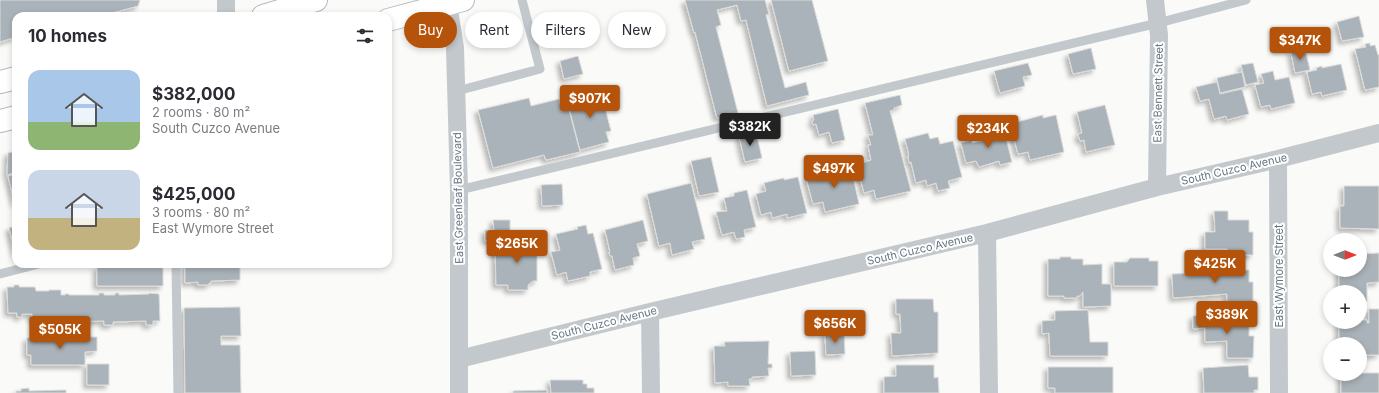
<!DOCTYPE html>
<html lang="en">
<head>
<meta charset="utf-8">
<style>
	:root { --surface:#fff; --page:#f7f7f7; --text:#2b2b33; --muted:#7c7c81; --accent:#b45309 }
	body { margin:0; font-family:Inter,sans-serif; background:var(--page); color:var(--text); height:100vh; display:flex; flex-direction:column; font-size:15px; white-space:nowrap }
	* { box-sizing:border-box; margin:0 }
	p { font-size:13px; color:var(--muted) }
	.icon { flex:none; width:22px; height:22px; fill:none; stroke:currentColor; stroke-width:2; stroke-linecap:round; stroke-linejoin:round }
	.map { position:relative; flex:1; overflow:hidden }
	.drawer { position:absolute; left:12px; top:12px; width:380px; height:256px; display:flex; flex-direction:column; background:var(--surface); border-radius:12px; box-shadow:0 2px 6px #0003 }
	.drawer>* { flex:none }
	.top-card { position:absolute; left:404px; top:12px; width:380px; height:36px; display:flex; gap:8px }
	.needle { width:26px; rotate:90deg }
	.buttons { position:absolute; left:1323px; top:233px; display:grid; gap:8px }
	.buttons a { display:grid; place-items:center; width:44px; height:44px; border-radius:50%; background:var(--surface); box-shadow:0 2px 6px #0003; font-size:20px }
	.price { position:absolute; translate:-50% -34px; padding:0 9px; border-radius:4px; background:var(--accent); color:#fff; font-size:13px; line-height:26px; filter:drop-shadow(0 1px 2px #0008) }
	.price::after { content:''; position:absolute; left:50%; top:24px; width:12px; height:9px; margin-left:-6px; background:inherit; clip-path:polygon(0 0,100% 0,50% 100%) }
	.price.selected { background:#222; color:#fff }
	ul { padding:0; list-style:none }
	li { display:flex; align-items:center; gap:12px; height:100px; padding:0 16px }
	li span { display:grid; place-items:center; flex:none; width:112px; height:80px; border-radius:12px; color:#555 }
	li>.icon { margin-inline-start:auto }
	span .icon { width:48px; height:48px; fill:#fffc; stroke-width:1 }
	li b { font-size:17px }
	h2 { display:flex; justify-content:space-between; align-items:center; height:48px; padding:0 16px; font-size:17px }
	.pill { padding:0 14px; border-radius:18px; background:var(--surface); box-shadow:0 2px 6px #0003; font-size:14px; line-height:36px }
	.pill.selected { background:var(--accent); color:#fff }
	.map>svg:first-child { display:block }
	.building { fill:#aab3b9; stroke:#dcdcda; filter:url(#shadow) }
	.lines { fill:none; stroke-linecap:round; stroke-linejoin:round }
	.primary-casing { stroke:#b5babe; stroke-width:24 }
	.lane { stroke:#c3c8cc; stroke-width:9 }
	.street { stroke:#c3c8cc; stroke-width:18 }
	.primary { stroke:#fff; stroke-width:22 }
	.labels { text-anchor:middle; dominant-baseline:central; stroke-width:4; stroke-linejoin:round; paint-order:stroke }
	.street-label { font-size:11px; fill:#657683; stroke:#fff }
</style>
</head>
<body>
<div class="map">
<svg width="1379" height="393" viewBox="0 0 1379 393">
	<defs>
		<filter id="shadow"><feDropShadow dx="-3.5" dy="3.5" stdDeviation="2" flood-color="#0004"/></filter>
	</defs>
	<rect width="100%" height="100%" fill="#fafaf8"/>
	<path class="building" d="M0,0H140L138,6L101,16H16V37L0,42Z
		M685,0H765L769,14L766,15L785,88L806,82L809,95L767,106L746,20L741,21L737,5L717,10L721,25L716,27L738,113L717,118L695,32L694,33Z
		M771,0H812L828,61L789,71Z
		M1359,16L1364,37L1342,41L1337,22Z
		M1370,43V46L1375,45L1378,55L1379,54V87L1365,90L1355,49L1366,47L1365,44Z
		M1091,48L1096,69L1073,74L1068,54Z
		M1305,49L1310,70L1295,73L1291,52Z
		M578,56L583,74L564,79L560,61Z
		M1028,63L1032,75L1023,77L1025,86L1000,93L994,71Z
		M1253,63L1258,82L1246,85L1241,65Z
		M1341,64L1347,90L1322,96L1321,92L1312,94L1307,72L1317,70L1316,68L1322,66V68Z
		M1273,71L1275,80L1289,77L1295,103L1271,109L1270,105L1261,107L1255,85L1264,83L1261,74Z
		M1242,72L1245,87L1220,93L1217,78Z
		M1217,82L1220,94L1242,89L1249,114L1227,120L1226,116L1214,119L1209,99L1200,101L1196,87Z
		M600,88L611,131L606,132L609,142L580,150L568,104L572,103L570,96Z
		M900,95L902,105L894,108V110L890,111L911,191L876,199L874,190L864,193L857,165L871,160L868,145H871L868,135H873L865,103Z
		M529,98L531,106L559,99L561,108L568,106L580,152L546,160L544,155L493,168L478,110Z
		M1105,105L1115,145L1086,152L1084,140L1080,141L1078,134L1082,133L1077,112Z
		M838,109L845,140L832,143L829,132L819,135L816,124L813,125L812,121L814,120L813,115Z
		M1043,115V118L1056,115L1064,152L1030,160L1028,152L1018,154L1010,124Z
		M1003,126L1012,162L1000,165L999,161L979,167L976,161L966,163L961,143L972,140V143L992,138L990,129Z
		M756,132L762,158L745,162L739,136Z
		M928,133L930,139L938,137L940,144L953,141L962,177L948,181L950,188L938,191L936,183L927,186L926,180L916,183L911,162L909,163L908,155H909L905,139Z
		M16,151V172L7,175L8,153Z
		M711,157L719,192L699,196L691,161Z
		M851,167L859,204L825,212L823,202L813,204L806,178L816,176V174Z
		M16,174V203L15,204L8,176Z
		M798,177L807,213L787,218V214L772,218L771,212L761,215L756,194L766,191L764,183L784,178V180Z
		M691,183L705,239L692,242L694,249L672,255L670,243L659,246L647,194Z
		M562,184L563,205L542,206L541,185Z
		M1344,186H1379V229L1340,228V206H1344Z
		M747,190L756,227L744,230L745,237L736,239L734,232L722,235L716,212L727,211L724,198L734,196V193Z
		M1214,211H1228V220H1249V232H1253V255H1228L1227,249H1205V232H1215Z
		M493,220H510V241H485V230H494Z
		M643,220L648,241L637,244L640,256L633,258L634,265L615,270L612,256H610L609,252H610L605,230Z
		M586,225L588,234L593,233L602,269L590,272V276L568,281L566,272L557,275L551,252L560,250L556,234L578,229L577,227Z
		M16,226V255L9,228Z
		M537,236V281H533L528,285V290H508V285H496L495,243H510V250H517V237Z
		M1379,253V282L1367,283V301H1360V292H1339V270H1360V254Z
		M1060,257H1071V259H1083V265L1102,264V284H1111V306L1083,307V292L1080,296H1077V298H1064V296H1048V259H1060Z
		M1130,258H1149V261H1158V286H1114V262H1127Z
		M1222,260L1223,271L1249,270V282H1253V305H1227V294L1173,298L1172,274L1202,273V261Z
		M103,264H163V286H97V267H103Z
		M185,264H240V280L211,281V283H209V285H198V282L185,283Z
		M14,285H19V287H35L36,291H49V290H61V295H65V294H69V295H99V293H104V295H115V293H119V295L149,294V293L159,294L160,321H153V325H146V321L113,322V325H104V321L57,322V317L32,318V314H22V317H17V313H8L7,287H14Z
		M896,299H933L934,312H938V353L892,356L891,333H901L900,314H896Z
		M240,307L241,336H221V345H240L241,393H185L184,308Z
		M1369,309H1379V355H1360V344H1341V340H1339V322H1360V320H1367V323H1369Z
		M1088,310L1090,342H1108V356H1050L1049,333L1042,334V321L1055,320V311Z
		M1223,313L1225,326H1227V323L1249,324V336H1254L1253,358H1227V341L1205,342V328L1193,329V316Z
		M825,333H844L845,354L826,355Z
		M97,337V351L85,352V365H31V355H27V338Z
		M769,341L768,364H772V368H768L769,376L752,377V379H749L750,386H728V382L715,383L714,346H725L724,342Z
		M815,351L816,375L791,376L790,352Z
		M87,364H109V385H87Z
		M896,365H934V378L938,377L939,393H884V377L896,376Z
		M1248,365L1249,377H1258V390H1254V393H1204L1203,368Z
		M1048,367H1113V393H1055V388H1048Z
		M1367,373H1379V393H1341V374Z
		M550,380H583V384H587V388H594V393H551Z
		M29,388V391L66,390V393H16V391H21V389Z
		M547,390V393H513V391Z"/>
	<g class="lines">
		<g class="primary-casing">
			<path id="primary" d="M263,16L316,0
				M388,20L463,0
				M0,82L16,78
				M0,121L16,117"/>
		</g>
		<path class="lane" d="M457,91L540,69L522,0
			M459,190L1158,23L1246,0
			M176,264L178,393
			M0,274L39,264"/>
		<path class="street" d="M226,0V16
			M1155,0L1159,35L1157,187
			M448,3L455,48L459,190V393
			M1278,159L1279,393
			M987,233L989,393
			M650,312L651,393
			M459,359L650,312L987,233L1157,187L1278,159L1379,133"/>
		<use href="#primary" class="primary"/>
	</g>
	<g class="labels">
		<g class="street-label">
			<text transform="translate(1158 93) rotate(-89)">East Bennett Street</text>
			<text transform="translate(1234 169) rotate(-13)">South Cuzco Avenue</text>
			<text transform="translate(458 198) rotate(-91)">East Greenleaf Boulevard</text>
			<text transform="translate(920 249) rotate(-13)">South Cuzco Avenue</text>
			<text transform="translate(1279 276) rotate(-90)">East Wymore Street</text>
			<text transform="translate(604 323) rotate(-14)">South Cuzco Avenue</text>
		</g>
	</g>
</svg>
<div class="buttons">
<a><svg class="needle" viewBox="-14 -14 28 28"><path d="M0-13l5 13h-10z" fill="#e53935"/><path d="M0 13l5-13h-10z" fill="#7c7c81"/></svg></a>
<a>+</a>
<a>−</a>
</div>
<b class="price" style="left:1300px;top:61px">$347K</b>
<b class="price" style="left:590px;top:119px">$907K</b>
<b class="price selected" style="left:750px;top:147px">$382K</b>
<b class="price" style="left:988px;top:149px">$234K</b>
<b class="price" style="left:834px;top:189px">$497K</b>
<b class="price" style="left:517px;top:264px">$265K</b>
<b class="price" style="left:1215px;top:284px">$425K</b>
<b class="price" style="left:1227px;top:335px">$389K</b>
<b class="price" style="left:835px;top:344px">$656K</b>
<b class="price" style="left:60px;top:350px">$505K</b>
<div class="top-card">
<a class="pill selected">Buy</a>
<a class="pill">Rent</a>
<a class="pill">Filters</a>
<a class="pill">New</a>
</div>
<section class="drawer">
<h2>10 homes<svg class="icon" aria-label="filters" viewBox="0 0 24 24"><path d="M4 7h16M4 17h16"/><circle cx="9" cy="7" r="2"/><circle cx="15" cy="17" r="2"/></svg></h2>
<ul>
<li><span style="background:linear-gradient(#a9c7e8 65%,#8fb573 0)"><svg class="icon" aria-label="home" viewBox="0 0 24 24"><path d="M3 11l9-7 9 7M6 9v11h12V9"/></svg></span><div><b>$382,000</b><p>2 rooms · 80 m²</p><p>South Cuzco Avenue</p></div></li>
<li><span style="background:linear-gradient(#c9d6e8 60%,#c2b280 0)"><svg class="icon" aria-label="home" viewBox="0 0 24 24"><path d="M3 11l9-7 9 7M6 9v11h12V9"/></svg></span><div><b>$425,000</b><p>3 rooms · 80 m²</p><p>East Wymore Street</p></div></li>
</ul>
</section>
</div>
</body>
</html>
